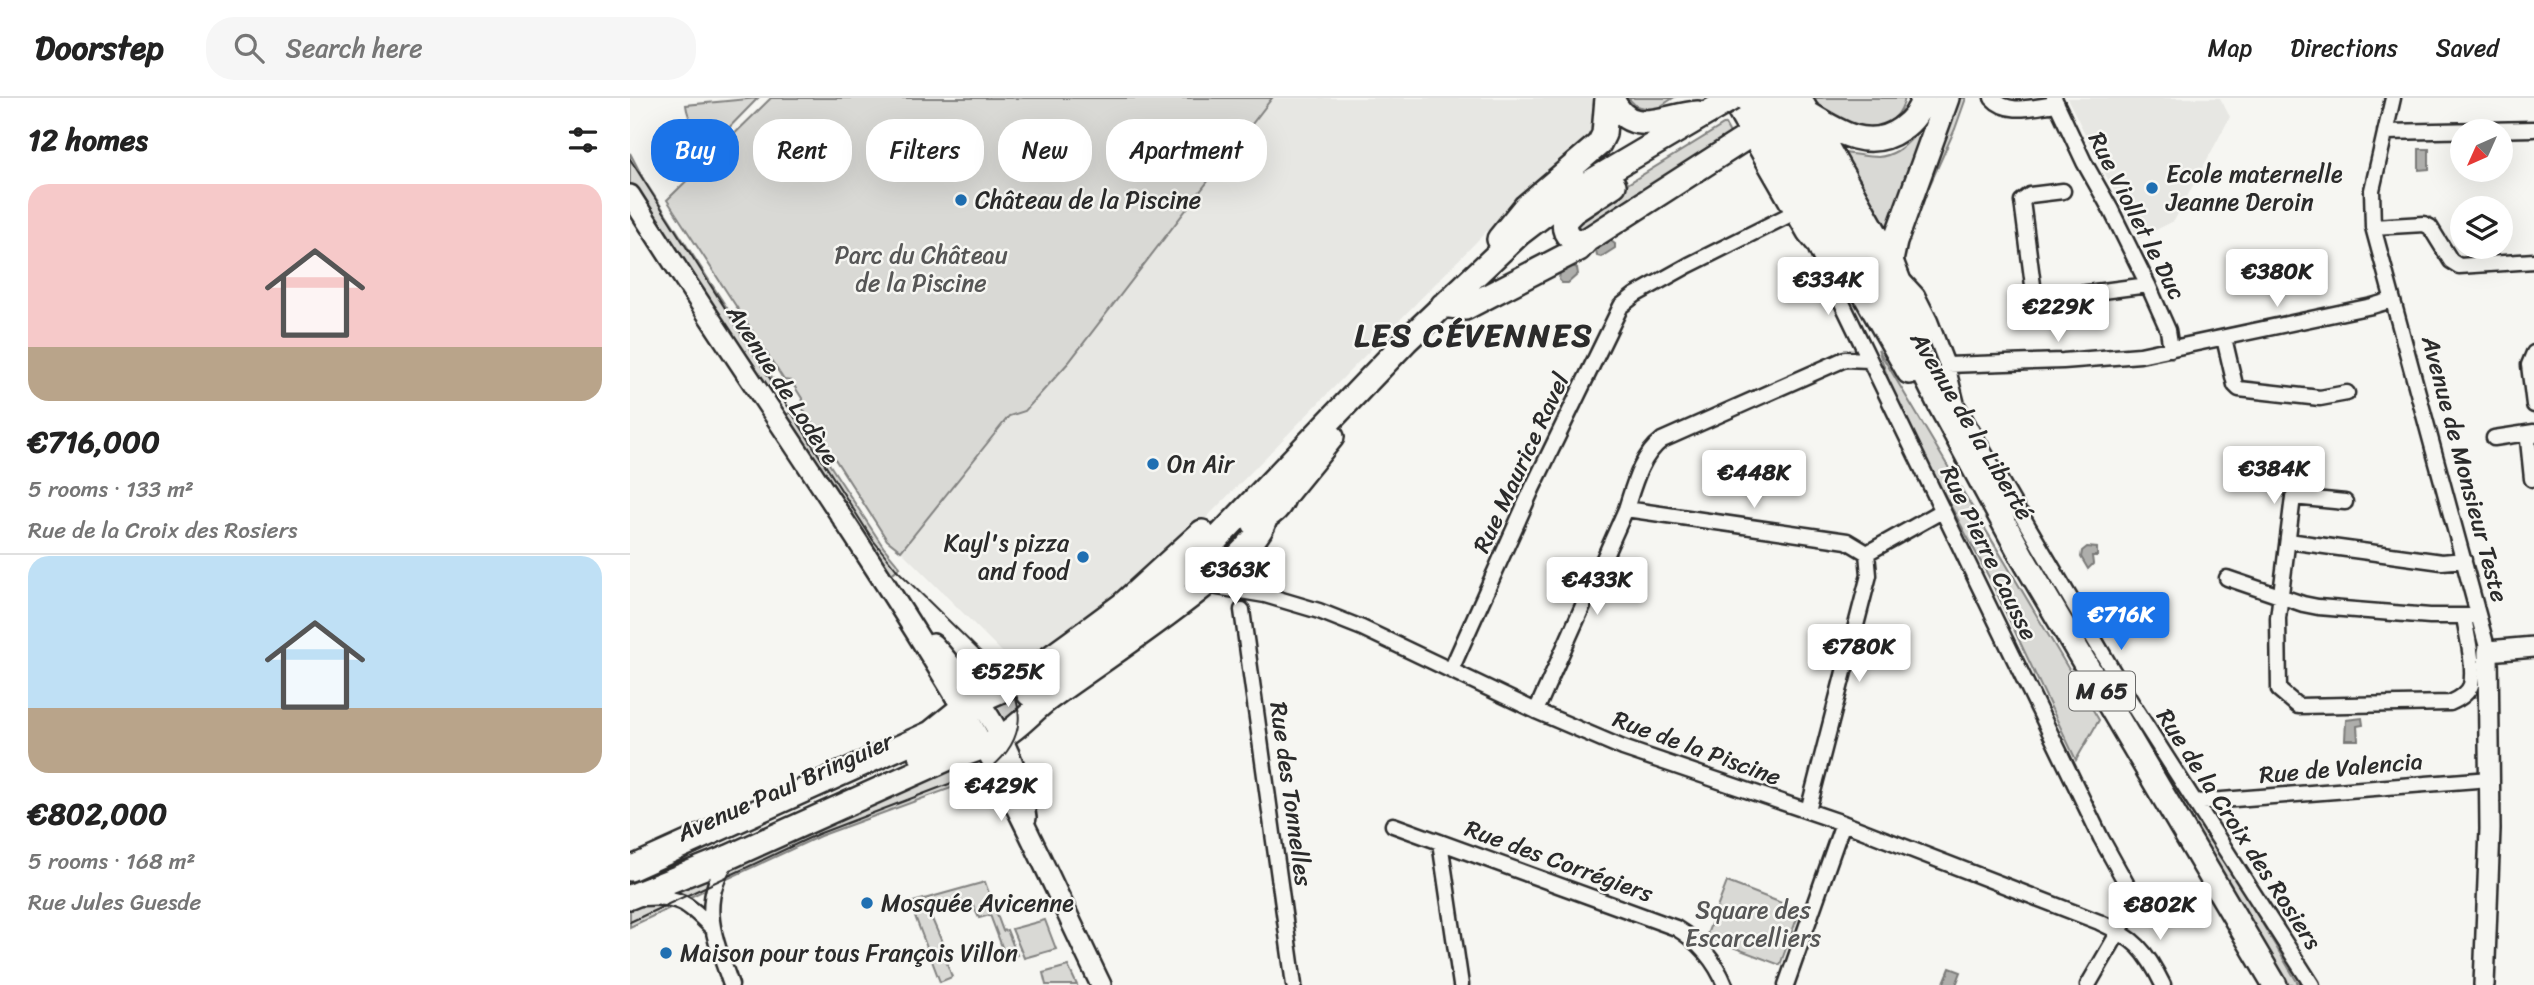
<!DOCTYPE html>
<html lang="en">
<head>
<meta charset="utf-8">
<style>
	:root { --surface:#fff; --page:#f6f6f6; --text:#222; --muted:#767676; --line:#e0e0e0; --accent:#1a73e8 }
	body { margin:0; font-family:Sriracha,sans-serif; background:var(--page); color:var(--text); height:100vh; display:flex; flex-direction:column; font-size:26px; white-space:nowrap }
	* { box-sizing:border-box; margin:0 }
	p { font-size:23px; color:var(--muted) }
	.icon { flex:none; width:38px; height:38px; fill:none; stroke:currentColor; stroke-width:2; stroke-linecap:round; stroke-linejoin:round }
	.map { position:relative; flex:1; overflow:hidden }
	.sheet { display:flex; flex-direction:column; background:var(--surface); width:630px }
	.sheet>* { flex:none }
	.banner { position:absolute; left:21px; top:21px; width:665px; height:63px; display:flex; gap:14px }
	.needle { width:46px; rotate:225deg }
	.controls { position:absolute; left:1820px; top:21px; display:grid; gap:14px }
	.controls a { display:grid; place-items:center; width:63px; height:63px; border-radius:50%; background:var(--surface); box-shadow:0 7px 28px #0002; font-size:35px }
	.price { position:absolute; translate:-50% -60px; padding:0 16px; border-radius:7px; background:#fff; color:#222; font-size:23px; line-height:46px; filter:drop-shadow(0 2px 4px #0008) }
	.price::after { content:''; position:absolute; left:50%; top:42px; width:21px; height:16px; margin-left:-10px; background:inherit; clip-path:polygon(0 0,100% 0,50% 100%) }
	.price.selected { background:var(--accent); color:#fff }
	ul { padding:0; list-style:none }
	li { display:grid; align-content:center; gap:14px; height:371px; padding:0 28px }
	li+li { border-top:2px solid var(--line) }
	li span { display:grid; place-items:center; height:217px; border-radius:21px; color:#555 }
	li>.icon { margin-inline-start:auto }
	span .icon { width:126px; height:126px; fill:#fffc; stroke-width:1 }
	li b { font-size:30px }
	h2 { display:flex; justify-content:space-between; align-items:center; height:84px; padding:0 28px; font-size:30px }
	.tag { padding:0 24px; border-radius:28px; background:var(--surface); box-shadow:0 7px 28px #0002; font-size:24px; line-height:63px }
	.tag.selected { background:var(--accent); color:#fff }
	header { display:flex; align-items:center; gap:42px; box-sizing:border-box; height:98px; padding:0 35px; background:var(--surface); border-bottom:2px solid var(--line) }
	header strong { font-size:33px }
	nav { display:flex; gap:38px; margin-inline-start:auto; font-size:24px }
	.search { width:490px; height:63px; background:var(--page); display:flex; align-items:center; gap:18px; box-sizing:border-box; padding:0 24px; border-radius:28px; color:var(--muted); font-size:26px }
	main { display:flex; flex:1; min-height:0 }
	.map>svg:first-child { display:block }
	.built { fill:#e7e7e3 }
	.green { fill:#d9d9d5; stroke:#828280; stroke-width:2 }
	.water { fill:#aeaeab; stroke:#7a7a78; stroke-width:2 }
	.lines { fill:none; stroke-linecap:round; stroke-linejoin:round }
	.primary-tunnel { stroke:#cdcdca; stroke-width:23; stroke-dasharray:23 11; stroke-linecap:butt }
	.street-casing { stroke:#2b2b2b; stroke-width:19 }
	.secondary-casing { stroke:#2b2b2b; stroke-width:24 }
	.primary-casing { stroke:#2b2b2b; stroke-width:28 }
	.street { stroke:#f6f6f2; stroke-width:14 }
	.secondary { stroke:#f6f6f2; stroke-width:19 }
	.primary { stroke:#f6f6f2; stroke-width:23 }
	.tram { stroke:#2b2b2b; stroke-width:2 }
	.primary-bridge-casing { stroke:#2b2b2b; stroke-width:28; stroke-linecap:butt }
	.primary-bridge { stroke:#f6f6f2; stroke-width:23 }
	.poi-dot { fill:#1f6fb2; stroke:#f6f6f2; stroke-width:2.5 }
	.labels { text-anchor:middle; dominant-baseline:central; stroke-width:5; stroke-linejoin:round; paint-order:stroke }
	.shield { fill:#f6f6f2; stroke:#686867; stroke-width:2 }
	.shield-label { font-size:23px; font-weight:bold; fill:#2b2b2b }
	.poi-label { font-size:24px; fill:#2b2b2b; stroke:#f6f6f2; text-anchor:start }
	.street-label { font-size:24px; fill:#2b2b2b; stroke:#f6f6f2 }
	.park-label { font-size:24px; fill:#565656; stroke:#f6f6f2 }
	.district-label { font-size:32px; font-weight:bold; letter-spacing:2px; fill:#2b2b2b; stroke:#f6f6f2 }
</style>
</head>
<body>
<header>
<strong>Doorstep</strong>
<div class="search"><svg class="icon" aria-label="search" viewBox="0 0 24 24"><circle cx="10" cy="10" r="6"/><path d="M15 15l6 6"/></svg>Search here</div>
<nav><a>Map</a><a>Directions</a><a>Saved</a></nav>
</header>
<main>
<section class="sheet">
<h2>12 homes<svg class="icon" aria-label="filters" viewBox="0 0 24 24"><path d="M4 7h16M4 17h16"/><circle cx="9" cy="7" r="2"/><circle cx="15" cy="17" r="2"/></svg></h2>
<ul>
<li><span style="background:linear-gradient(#f6c9c9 75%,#b9a48a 0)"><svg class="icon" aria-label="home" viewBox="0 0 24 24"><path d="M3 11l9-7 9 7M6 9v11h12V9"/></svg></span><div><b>€716,000</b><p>5 rooms · 133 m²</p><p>Rue de la Croix des Rosiers</p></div></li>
<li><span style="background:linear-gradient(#bfe0f5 70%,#b9a48a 0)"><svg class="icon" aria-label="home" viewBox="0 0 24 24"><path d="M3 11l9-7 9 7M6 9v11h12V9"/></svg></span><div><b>€802,000</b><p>5 rooms · 168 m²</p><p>Rue Jules Guesde</p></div></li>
</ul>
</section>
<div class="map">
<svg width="1904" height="887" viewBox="0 0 1904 887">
	<rect width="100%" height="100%" fill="#f6f6f2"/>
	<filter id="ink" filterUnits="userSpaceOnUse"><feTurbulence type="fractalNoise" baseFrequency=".0143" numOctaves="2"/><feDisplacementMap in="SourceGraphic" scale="14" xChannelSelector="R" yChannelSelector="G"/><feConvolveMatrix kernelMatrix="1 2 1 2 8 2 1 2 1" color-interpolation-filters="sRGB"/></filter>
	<g filter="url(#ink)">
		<path class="built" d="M642,0H966V32L954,46L893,96L493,505L390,572L271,453L379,318L395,313L439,264Z
			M1437,0H1590L1600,19L1544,123L1508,141Z"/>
		<path class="green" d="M128,0L82,47C70,35 58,25 56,7Z
			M141,0H642L439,264L395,313L379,318L271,453L257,442L171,308L173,302L161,283L154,282L37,102Z
			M998,0H1043L1025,12L1006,8Z
			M1183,0H1275C1271,17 1261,25 1247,34C1222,30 1197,23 1183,0Z
			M1303,0H1307L1258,131L1214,55C1225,56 1237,59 1248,59C1276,57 1298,24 1303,0Z
			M1326,0H1336L1325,31L1275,142Z
			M1095,26L1102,39L958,132L948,129L946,126L949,116Z
			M0,55L14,82L147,287L136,294L3,91L0,85Z
			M1248,251L1469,622L1446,662L1360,481L1268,310Z
			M1319,302L1669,887H1656L1418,489Z
			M164,312L254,450L270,469L259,478L152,320Z
			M327,664L335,685L190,738L93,783L99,771Z
			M88,770L79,790L56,801L36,796Z
			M355,784L373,833L377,832L387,857L377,862L360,817L349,820L341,803L299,814L318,858L315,860L322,879L310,884L280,805Z
			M1097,784L1170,812L1150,867L1076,839Z
			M14,806L42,809L0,829V811Z
			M415,822L426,851L394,860L382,831Z
			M438,868L447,887H416L413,875Z"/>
		<path class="water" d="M1789,51H1799V71L1789,72Z
			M981,143L985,146V150L971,159L967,158L966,151Z
			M941,167L947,170L948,176L938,185H932L929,182L930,174Z
			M1457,449L1467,450V458H1462L1463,466L1458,471L1451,459L1452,453Z
			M1732,620L1733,627L1727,628L1728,642H1715L1716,622Z
			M1320,870L1331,874L1326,887H1313Z"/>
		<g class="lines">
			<path class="primary-tunnel" d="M342,631L399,596"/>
			<g class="street-casing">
				<path id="street" d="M1362,0C1378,18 1406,8 1427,6
					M1424,0L1454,64L1481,112L1518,187L1538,232L1541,251
					M1763,0L1742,92L1743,129L1858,553
					M1755,34L1904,31
					M1433,93L1400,97L1392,103L1404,195L1412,201L1518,187
					M1743,129L1794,126L1800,129L1821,163L1829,168L1904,163
					M1186,151L1471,740L1502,796V811L1458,887
					M1275,184L1287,197L1300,223L1317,267L1327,307L1388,413
					M1594,240L1605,287L1609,291L1690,300L1717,295
					M1904,255L1899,267L1904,307
					M1317,267L1433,263L1510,257L1742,208L1762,202
					M1864,340L1904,334
					M1902,381L1898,342L1904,336
					M1715,404L1663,399L1648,520L1649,592L1668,608L1820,605C1827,602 1838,596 1841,587C1845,569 1837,538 1834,519
					M996,411L1217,443L1237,455
					M1392,418L1501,604L1682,887
					M1658,443L1812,464L1834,462
					M619,447L622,471L635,497
					M1237,455L1312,413
					M1597,480L1673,506L1688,509L1800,518H1842
					M575,487L635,497L689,513L732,530L906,613L993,650L1213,725L1469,824C1505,840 1516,852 1533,887
					M612,512L664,887
					M821,572L903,389L991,208L1005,197L1059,167L1167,113
					M906,613L996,411C1004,386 1011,358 1032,342L1215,261L1239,262
					M1566,704L1860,681
					M1178,713L1239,477L1237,455
					M763,727L1046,830C1069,844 1085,862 1095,887
					M810,744L831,887
					M99,760C67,805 85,840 101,887
					M13,800C48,797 58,805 81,829
					M1156,887L1213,725"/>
			</g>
			<g class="secondary-casing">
				<path id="secondary" d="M0,97C108,268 227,434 331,608C384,697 426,794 471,887
					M303,546C348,597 389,650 396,720
					M1854,887L1860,731L1858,553L1904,549"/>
			</g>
			<g class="primary-casing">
				<path id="primary" d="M982,0C999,42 1035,17 1068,15
					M1102,0L1179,134L1206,166
					M1123,0L1279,274
					M1146,0L1228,142L1310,307L1394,462L1645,887
					M1169,0L1261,163L1290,237
					M1179,16C1208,34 1239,54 1271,31C1283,23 1290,14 1293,0
					M869,141L895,109L969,46L974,36L977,0
					M957,142C943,146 932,137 935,122L943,114L984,87
					M1261,163L1265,144L1317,0
					M813,207L835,210L949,151L957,142L1122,36
					M625,427C636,417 648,415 654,398L702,339
					M399,596L453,558L534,492L583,445L776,243L890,135L945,93L1079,14
					M290,656L330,637
					M0,771L301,635L332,610L381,588L442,544L492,507L572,434
					M0,799L99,759L319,660C338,656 356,649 373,638C390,628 403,612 418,601C456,572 631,460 635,420"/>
			</g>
			<use href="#street" class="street"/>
			<use href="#secondary" class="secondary"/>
			<use href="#primary" class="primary"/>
			<path class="tram" d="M0,61L243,442L266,471L369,572C397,605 396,641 361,670L188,736L0,824"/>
			<g class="primary-bridge-casing">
				<path id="primary-bridge" d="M1079,14L1103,0"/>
			</g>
			<use href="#primary-bridge" class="primary-bridge"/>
		</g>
	</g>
	<g class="poi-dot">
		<circle cx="1522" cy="90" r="7"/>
		<circle cx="331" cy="102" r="7"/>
		<circle cx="523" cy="366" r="7"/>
		<circle cx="453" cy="459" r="7"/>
		<circle cx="237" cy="805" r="7"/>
		<circle cx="36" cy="855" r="7"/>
	</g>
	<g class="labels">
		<rect class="shield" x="1439" y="573.5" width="66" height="39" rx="5"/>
		<g class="shield-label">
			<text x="1472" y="593">M 65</text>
		</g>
		<g class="poi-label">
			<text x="1536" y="76">Ecole maternelle<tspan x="1536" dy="28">Jeanne Deroin</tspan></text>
			<text x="345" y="102">Château de la Piscine</text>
			<text x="537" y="366">On Air</text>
			<text x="439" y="445" text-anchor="end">Kayl's pizza<tspan x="439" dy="28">and food</tspan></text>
			<text x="251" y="805">Mosquée Avicenne</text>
			<text x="50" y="855">Maison pour tous François Villon</text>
		</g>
		<g class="street-label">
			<text transform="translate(1507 118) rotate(63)">Rue Viollet le Duc</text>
			<text transform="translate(153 287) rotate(57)">Avenue de Lodève</text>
			<text transform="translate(1342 328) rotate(59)">Avenue de la Liberté</text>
			<text transform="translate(891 365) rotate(-65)">Rue Maurice Ravel</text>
			<text transform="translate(1835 371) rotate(75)">Avenue de Monsieur Teste</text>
			<text transform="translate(1359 455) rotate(64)">Rue Pierre Causse</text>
			<text transform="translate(1067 650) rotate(20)">Rue de la Piscine</text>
			<text transform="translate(1711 670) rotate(-5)">Rue de Valencia</text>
			<text transform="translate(155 689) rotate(-24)">Avenue Paul Bringuier</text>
			<text transform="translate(661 696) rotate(82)">Rue des Tonnelles</text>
			<text transform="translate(1609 731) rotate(57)">Rue de la Croix des Rosiers</text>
			<text transform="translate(929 763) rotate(20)">Rue des Corrégiers</text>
		</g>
		<g class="park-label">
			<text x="291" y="157">Parc du Château<tspan x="291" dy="28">de la Piscine</tspan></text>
			<text x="1123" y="812">Square des<tspan x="1123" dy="28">Escarcelliers</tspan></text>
		</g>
		<g class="district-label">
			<text x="844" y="237">LES CÉVENNES</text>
		</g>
	</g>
</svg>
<div class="controls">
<a><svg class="needle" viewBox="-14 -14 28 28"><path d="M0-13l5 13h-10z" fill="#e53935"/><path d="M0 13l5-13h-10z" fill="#767676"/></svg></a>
<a><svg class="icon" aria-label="layers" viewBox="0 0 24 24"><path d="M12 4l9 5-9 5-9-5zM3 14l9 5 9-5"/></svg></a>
</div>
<b class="price" style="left:1647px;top:211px">€380K</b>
<b class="price" style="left:1198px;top:219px">€334K</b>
<b class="price" style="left:1428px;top:246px">€229K</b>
<b class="price" style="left:1644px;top:408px">€384K</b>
<b class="price" style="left:1124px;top:412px">€448K</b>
<b class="price" style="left:605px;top:509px">€363K</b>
<b class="price" style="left:967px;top:519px">€433K</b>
<b class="price selected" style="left:1491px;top:554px">€716K</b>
<b class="price" style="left:1229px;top:586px">€780K</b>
<b class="price" style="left:378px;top:611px">€525K</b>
<b class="price" style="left:371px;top:725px">€429K</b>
<b class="price" style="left:1530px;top:844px">€802K</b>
<div class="banner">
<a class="tag selected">Buy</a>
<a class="tag">Rent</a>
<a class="tag">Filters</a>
<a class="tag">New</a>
<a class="tag">Apartment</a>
</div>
</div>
</main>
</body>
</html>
